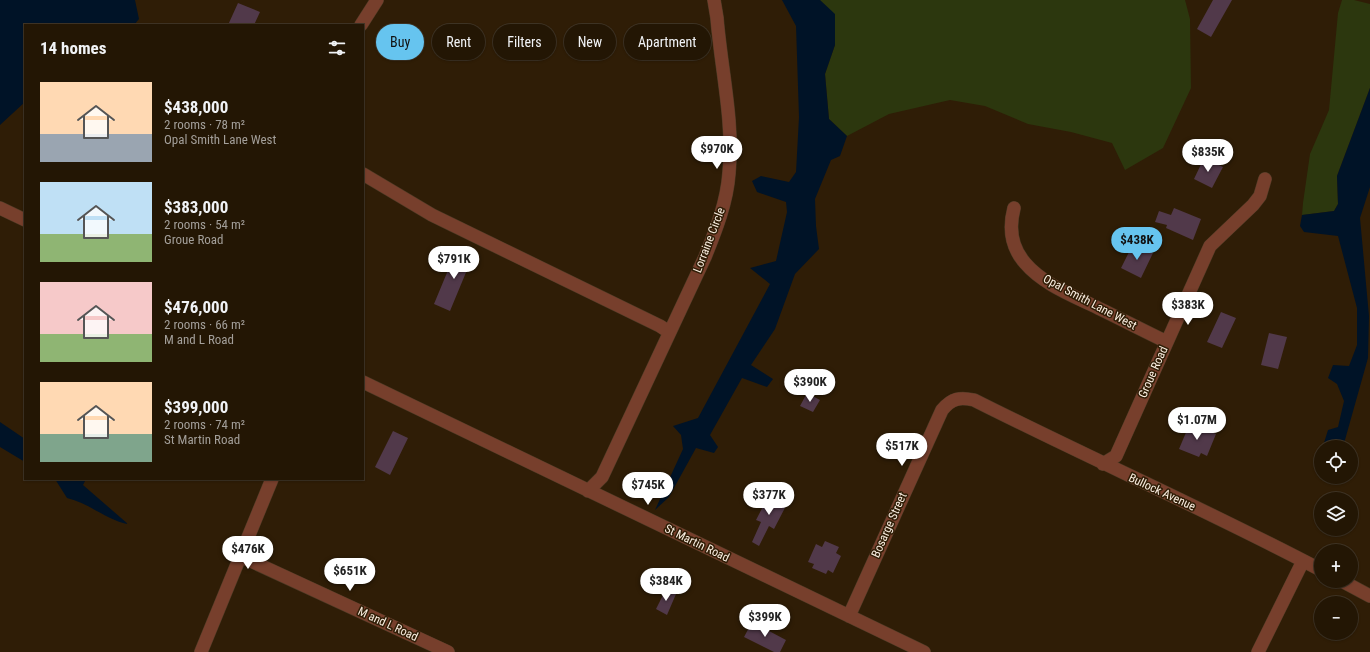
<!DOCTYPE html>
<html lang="en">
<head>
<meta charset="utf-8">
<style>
	:root { --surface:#231604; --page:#2f2313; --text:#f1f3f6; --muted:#a39f9a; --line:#403526; --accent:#66c4ef }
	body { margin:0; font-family:"Roboto Condensed",sans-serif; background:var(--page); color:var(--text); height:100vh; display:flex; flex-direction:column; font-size:15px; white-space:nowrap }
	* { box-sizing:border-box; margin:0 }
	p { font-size:13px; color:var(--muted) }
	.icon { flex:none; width:22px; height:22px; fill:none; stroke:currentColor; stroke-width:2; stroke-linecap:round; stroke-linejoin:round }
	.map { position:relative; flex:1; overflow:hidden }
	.side { position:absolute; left:24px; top:24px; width:340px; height:456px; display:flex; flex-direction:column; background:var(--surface); border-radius:0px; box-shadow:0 1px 3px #0004,0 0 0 1px var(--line) }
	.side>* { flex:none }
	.banner { position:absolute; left:376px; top:24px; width:380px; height:36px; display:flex; gap:8px }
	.buttons { position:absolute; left:1314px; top:440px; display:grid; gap:8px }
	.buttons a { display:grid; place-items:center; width:44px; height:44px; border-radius:50%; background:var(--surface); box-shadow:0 1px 3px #0004,0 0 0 1px var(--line); font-size:20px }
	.price { position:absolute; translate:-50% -34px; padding:0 9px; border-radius:14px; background:#fff; color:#222; font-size:13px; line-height:26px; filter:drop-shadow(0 1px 2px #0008) }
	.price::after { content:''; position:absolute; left:50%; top:24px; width:12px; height:9px; margin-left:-6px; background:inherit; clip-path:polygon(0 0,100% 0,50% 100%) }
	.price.on { background:var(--accent); color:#111 }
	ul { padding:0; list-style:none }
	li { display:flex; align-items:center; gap:12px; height:100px; padding:0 16px }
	li span { display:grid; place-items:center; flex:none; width:112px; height:80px; border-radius:0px; color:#555 }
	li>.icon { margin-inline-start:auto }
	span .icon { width:48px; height:48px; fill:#fffc; stroke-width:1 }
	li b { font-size:17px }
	h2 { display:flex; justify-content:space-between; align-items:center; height:48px; padding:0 16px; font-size:17px }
	.chip { padding:0 14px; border-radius:18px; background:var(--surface); box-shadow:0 1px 3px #0004,0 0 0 1px var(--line); font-size:14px; line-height:36px }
	.chip.on { background:var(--accent); color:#111 }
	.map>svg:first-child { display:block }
	.green { fill:#2c370e }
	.water { fill:#001327 }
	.building { fill:#51394a }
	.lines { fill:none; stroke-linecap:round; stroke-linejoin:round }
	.minor-casing { stroke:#4c3a25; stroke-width:14 }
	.minor { stroke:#773f2c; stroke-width:13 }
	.labels { text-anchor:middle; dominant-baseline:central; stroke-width:3; stroke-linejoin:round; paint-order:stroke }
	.street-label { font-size:12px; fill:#fbefe2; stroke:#2f1d06 }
</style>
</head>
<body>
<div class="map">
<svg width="1370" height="652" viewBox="0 0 1370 652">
	<rect width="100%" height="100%" fill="#2f1d06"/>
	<path class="green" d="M820,0H1185L1190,19L1191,88L1163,148L1125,170L1112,143L1071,132L1028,124L985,106L950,100L889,114L847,136L829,119L825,74L835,45Z
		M1342,0H1354L1370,4V88L1337,176L1338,204L1334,211L1302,215L1303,203L1310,154L1329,110L1338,13Z"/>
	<path class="water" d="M0,0H135L139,19L134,25H25V102L0,125Z
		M782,0H820L835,14V45L825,74L829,119L847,136L840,156L831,160L815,199L816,226L819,249L795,274L775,329L751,365L773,379L767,387L742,378L710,435L718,447L714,453L696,448L669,497L655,510L683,449L681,435L673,426L698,418L770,284L750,268L776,261L787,212L786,202L757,192L752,181L761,176L789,182L796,172L799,117L796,26Z
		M1370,88V187L1360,218L1369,316L1368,358L1343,447H1324L1323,446L1328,430L1338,427L1344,401L1337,384L1328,378L1333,365L1349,366L1357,345V308L1338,236L1304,232L1300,226L1302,215L1334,211L1338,204L1337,176Z
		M0,422L25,439V462L0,447Z
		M55,479H86L83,485L128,524C106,520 89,503 67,498Z"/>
	<path class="building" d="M1213,0H1232L1211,37L1197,29Z
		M238,3L260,12L254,25H228Z
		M1204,158L1223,167L1212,188L1194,179Z
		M1174,208L1201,219L1193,240L1166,228L1167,225L1155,222L1159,211L1171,215Z
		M1133,244L1153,253L1141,278L1121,268Z
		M456,251L475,260L470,271L467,270L450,311L434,304Z
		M1221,312L1236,318L1222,348L1207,342Z
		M1269,333L1287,337L1278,369L1261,365Z
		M807,393L820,400L813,412L800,406Z
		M1190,423L1216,434L1207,456L1201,453L1199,457L1179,449Z
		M393,431L408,438L390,475L375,467Z
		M770,493L788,502L774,529L769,526L759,546L752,542L761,522L756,520Z
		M825,541L839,547L836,553L841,556L833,573L828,570L826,574L812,568L814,564L808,562L816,544L822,547Z
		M666,589L676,594L667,615L656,609Z
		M752,622L786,640L780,652H774L744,637Z"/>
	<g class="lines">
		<g class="minor-casing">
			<path id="minor" d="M361,25L377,0
				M363,174L432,215L660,326L669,332
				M0,208L25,220
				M1014,208C1009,227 1011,247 1025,263C1042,283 1069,294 1092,305C1117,317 1142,330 1167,342
				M363,382L924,652
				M1103,464L1116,456L1210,246L1253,205L1260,196L1265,179
				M588,491L602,477L705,257C716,230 727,202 729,173C734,121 721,69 717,18L714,0
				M240,556L448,652
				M1342,581L1370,596
				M849,616L942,410C952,398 960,397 974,400C1089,458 1207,510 1321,570
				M201,652L272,479
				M1258,652L1303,561"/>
		</g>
		<use href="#minor" class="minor"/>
	</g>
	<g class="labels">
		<g class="street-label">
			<text transform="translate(709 240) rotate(-69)">Lorraine Circle</text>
			<text transform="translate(1090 302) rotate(28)">Opal Smith Lane West</text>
			<text transform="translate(1153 372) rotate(-66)">Groue Road</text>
			<text transform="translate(1162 492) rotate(25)">Bullock Avenue</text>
			<text transform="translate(889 525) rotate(-66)">Bosarge Street</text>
			<text transform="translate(697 543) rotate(26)">St Martin Road</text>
			<text transform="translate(388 624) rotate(25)">M and L Road</text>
		</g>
	</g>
</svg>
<div class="buttons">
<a><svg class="icon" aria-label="locate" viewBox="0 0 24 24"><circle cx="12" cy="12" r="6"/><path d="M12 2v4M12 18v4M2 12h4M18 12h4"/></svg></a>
<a><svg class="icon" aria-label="layers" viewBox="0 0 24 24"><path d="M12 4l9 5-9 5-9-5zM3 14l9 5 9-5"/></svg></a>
<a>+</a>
<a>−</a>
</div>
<b class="price" style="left:717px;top:170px">$970K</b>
<b class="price" style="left:1208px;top:173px">$835K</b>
<b class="price on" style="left:1137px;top:261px">$438K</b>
<b class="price" style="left:454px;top:280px">$791K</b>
<b class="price" style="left:1188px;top:326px">$383K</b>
<b class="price" style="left:810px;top:403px">$390K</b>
<b class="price" style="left:1197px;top:441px">$1.07M</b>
<b class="price" style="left:902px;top:467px">$517K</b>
<b class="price" style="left:648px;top:506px">$745K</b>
<b class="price" style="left:769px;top:516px">$377K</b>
<b class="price" style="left:248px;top:570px">$476K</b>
<b class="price" style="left:350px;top:592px">$651K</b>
<b class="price" style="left:666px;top:602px">$384K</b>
<b class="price" style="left:765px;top:638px">$399K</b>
<div class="banner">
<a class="chip on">Buy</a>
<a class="chip">Rent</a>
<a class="chip">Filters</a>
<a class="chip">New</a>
<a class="chip">Apartment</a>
</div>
<section class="side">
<h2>14 homes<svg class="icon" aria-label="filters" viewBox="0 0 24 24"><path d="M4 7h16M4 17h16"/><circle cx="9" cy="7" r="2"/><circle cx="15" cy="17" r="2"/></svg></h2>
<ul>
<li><span style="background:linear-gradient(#ffd9b3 65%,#9aa5b1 0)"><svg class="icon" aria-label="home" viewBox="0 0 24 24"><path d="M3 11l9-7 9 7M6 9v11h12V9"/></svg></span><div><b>$438,000</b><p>2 rooms · 78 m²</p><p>Opal Smith Lane West</p></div></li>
<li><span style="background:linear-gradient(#bfe0f5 65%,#8fb573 0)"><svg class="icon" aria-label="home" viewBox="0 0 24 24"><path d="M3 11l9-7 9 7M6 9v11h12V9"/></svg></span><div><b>$383,000</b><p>2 rooms · 54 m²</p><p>Groue Road</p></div></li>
<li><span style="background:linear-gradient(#f6c9c9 65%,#8fb573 0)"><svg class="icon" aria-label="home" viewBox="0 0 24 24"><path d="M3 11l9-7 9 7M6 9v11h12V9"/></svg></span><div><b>$476,000</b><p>2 rooms · 66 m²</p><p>M and L Road</p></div></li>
<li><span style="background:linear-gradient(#ffd9b3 65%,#7fa58c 0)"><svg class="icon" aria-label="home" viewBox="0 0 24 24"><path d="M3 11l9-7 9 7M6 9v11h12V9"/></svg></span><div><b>$399,000</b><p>2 rooms · 74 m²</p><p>St Martin Road</p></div></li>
</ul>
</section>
</div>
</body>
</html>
